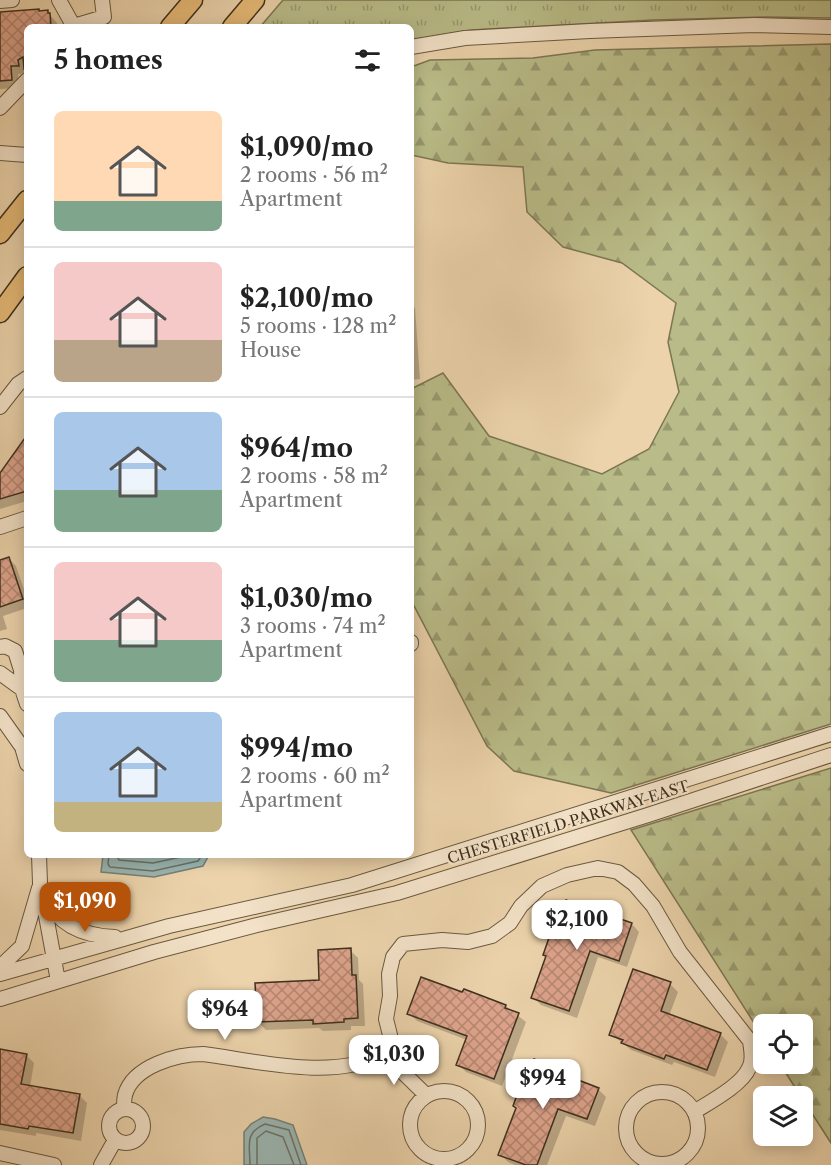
<!DOCTYPE html>
<html lang="en">
<head>
<meta charset="utf-8">
<style>
	:root { --surface:#fff; --page:#f6f6f6; --text:#222; --muted:#767676; --line:#e0e0e0; --accent:#b45309 }
	body { margin:0; font-family:"Libre Caslon Text",serif; background:var(--page); color:var(--text); height:100vh; display:flex; flex-direction:column; font-size:22px; white-space:nowrap }
	* { box-sizing:border-box; margin:0 }
	p { font-size:20px; color:var(--muted) }
	.icon { flex:none; width:33px; height:33px; fill:none; stroke:currentColor; stroke-width:2; stroke-linecap:round; stroke-linejoin:round }
	.map { position:relative; flex:1; overflow:hidden }
	.drawer { position:absolute; left:24px; top:24px; width:390px; height:834px; display:flex; flex-direction:column; background:var(--surface); border-radius:9px; box-shadow:0 3px 15px #0003 }
	.drawer>* { flex:none }
	.tools { position:absolute; left:753px; top:1014px; display:grid; gap:12px }
	.tools a { display:grid; place-items:center; width:60px; height:60px; border-radius:9px; background:var(--surface); box-shadow:0 3px 15px #0003; font-size:30px }
	.price { position:absolute; translate:-50% -51px; padding:0 14px; border-radius:12px; background:#fff; color:#222; font-size:20px; line-height:39px; filter:drop-shadow(0 2px 3px #0008) }
	.price::after { content:''; position:absolute; left:50%; top:36px; width:18px; height:14px; margin-left:-9px; background:inherit; clip-path:polygon(0 0,100% 0,50% 100%) }
	.price.on { background:var(--accent); color:#fff }
	ul { padding:0; list-style:none }
	li { display:flex; align-items:center; gap:18px; height:150px; padding:0 30px }
	li+li { border-top:2px solid var(--line) }
	li span { display:grid; place-items:center; flex:none; width:168px; height:120px; border-radius:9px; color:#555 }
	li>.icon { margin-inline-start:auto }
	span .icon { width:72px; height:72px; fill:#fffc; stroke-width:1 }
	li b { font-size:26px }
	h2 { display:flex; justify-content:space-between; align-items:center; height:72px; padding:0 30px; font-size:26px }
	.map>svg:first-child { display:block }
	.grass { fill:url(#grass-tufts); stroke:#7c7653; stroke-width:1.5 }
	.forest { fill:url(#forest-firs); stroke:#7c7653; stroke-width:1.5 }
	.water { fill:#9bb6b2; stroke:#768077; stroke-width:1.5 }
	.shadow { fill:#0003 }
	.lines { fill:none; stroke-linecap:round; stroke-linejoin:round }
	.shore { stroke:#6c7368; stroke-width:1.5 }
	.building { fill:url(#building-cross-hatch); stroke:#3e301e; stroke-width:1.5 }
	.minor-casing { stroke:#6a5941; stroke-width:16 }
	.major-casing { stroke:#3e301e; stroke-width:21 }
	.minor { stroke:#f3e2c8; stroke-width:14 }
	.major { stroke:#e6ba76; stroke-width:18 }
	.labels { text-anchor:middle; dominant-baseline:central; stroke-width:4.5; stroke-linejoin:round; paint-order:stroke }
	.street-label { font-size:15px; fill:#3e301e; stroke:#f3e2c8 }
</style>
</head>
<body>
<div class="map">
<svg width="831" height="1165" viewBox="0 0 831 1165">
	<defs>
		<pattern id="grass-tufts" width="24" height="20" patternUnits="userSpaceOnUse" patternTransform="scale(1.5)"><rect width="24" height="20" fill="#b9bc88"/><path d="M3 7l-1-3M5 7V3M7 7l1-3M15 17l-1-3M17 17v-4M19 17l1-3" fill="none" stroke="#98996f"/></pattern>
		<pattern id="forest-firs" width="22" height="20" patternUnits="userSpaceOnUse" patternTransform="scale(1.5)"><rect width="22" height="20" fill="#b9bc88"/><path d="M5 1l3.5 6h-7zM16 11l3.5 6h-7z" fill="#98996f"/></pattern>
		<pattern id="building-cross-hatch" width="8" height="8" patternUnits="userSpaceOnUse" patternTransform="scale(1.5)"><rect width="8" height="8" fill="#dea48c"/><path d="M0 0l8 8M0 8l8-8" fill="none" stroke="#b58672"/></pattern>
	</defs>
	<rect width="100%" height="100%" fill="#ecd3ab"/>
	<filter id="stains"><feTurbulence type="fractalNoise" baseFrequency=".00333" numOctaves="4"/><feColorMatrix values="0 0 0 0 .2 0 0 0 0 .09 0 0 0 0 .02 0 0 0 .5 -.17"/></filter>
	<radialGradient id="worn" r=".72"><stop offset=".6" stop-color="#630" stop-opacity="0"/><stop offset="1" stop-color="#630" stop-opacity=".3"/></radialGradient>
	<path class="grass" d="M283,0H831V18L765,17L653,20L471,30L411,40V27H260Z"/>
	<path class="forest" d="M831,44V724L611,793L514,771L487,746L411,600V389L443,373L489,436L602,474L649,449L679,392L668,342L676,303L622,263L563,247L527,212L523,167L448,163L411,155V67L430,60L533,58L595,50Z
		M831,768V1143L780,1064H802V1024H764L763,1037L631,830Z"/>
	<path class="water" d="M103,855H209L203,866L154,877L101,872Z
		M263,1117L275,1119L293,1125L307,1165H244V1132L251,1124Z"/>
	<path class="shadow" d="M39,11L47,12L57,23V27H27L26,73L18,74L19,88L0,89V15Z
		M411,304L415,308L420,379L411,380Z
		M27,438V501L0,509V476Z
		M8,558L16,566L27,598V608L3,616L7,629L0,631V561Z
		M562,915L632,924L639,932L627,967L598,957L577,1018L541,1005L533,997Z
		M350,950L358,958L359,980L363,984L365,1026H351V1030L323,1031L319,1028L266,1030L258,1022L321,981Z
		M670,984L678,992L669,1016L720,1034L728,1042L715,1077L674,1062L672,1065L631,1050L611,1034Z
		M465,991L506,1006L526,1022L502,1086L466,1072L458,1064L467,1040L417,1021L409,1013L463,994Z
		M0,1051L26,1055L34,1063L30,1087L79,1095L87,1103L81,1141L36,1133V1136L0,1130Z
		M574,1075L581,1083L598,1089L606,1097L595,1126L566,1116L547,1165H515L508,1162L500,1154Z"/>
	<g class="lines">
		<path class="shore" d="M109,855L108,864L110,867L153,871L198,861L202,855
			M116,855L119,860L153,863L190,855
			M250,1165C250,1145 244,1133 265,1124L289,1130L301,1165
			M257,1165V1138L266,1131L283,1137L294,1165"/>
	</g>
	<path class="building" d="M39,9V11L48,10V13H50L51,27H27V68L24,69L23,57L18,60L19,66H11L12,80L0,81V12Z
		M27,435V491L0,499V473Z
		M9,557L23,599L0,607V560Z
		M566,900L632,923L619,961L590,951L569,1011L531,998L546,956L543,955L558,912L561,913Z
		M351,948L352,975H356L358,1018L344,1019V1022L313,1024V1020L257,1022L255,983L319,980L318,950Z
		M633,969L671,982L661,1011L721,1033L707,1070L666,1055L664,1059L621,1043L623,1040L609,1035Z
		M421,977L462,992L464,989L506,1005L505,1008L519,1013L494,1079L456,1065L467,1036L407,1014Z
		M0,1049L27,1054L21,1084L80,1094L73,1133L29,1126L28,1129L0,1124Z
		M534,1059L575,1074L573,1078L599,1088L587,1119L558,1109L537,1165H526L498,1155L516,1108L513,1106L526,1070L529,1071Z"/>
	<g class="lines">
		<g class="minor-casing">
			<path id="minor" d="M59,0L74,27
				M0,1L12,0
				M74,26L104,17L102,0
				M411,47L465,38L590,31L754,25L831,27
				M0,108L27,80
				M0,153L27,155
				M0,407L18,384L27,378
				M0,527L27,518
				M411,642V644
				M0,647L5,646L15,651L21,670L22,689L27,704
				M0,673L22,689
				M0,716L22,747L27,764
				M39,855L40,883L58,981
				M46,897C58,926 85,936 115,937
				M0,967L22,946L39,888
				M0,974L169,926L352,885L831,734
				M0,999L154,952L257,925L397,893L648,815L831,755
				M384,1054L390,1035L386,1019L390,996L389,974L393,957L403,944L442,940L468,942L492,936L510,923L521,906L542,886L567,875L598,868L618,872L634,884L653,906L680,952L750,1041C751,1050 754,1060 749,1068C742,1085 710,1102 694,1112
				M384,1054L426,1095
				M410 1125a34 34 0 1 1 68 0a34 34 0 1 1-68 0Z
				M626 1128a36 36 0 1 1 72 0a36 36 0 1 1-72 0Z
				M109 1126a17 17 0 1 1 34 0a17 17 0 1 1-34 0Z
				M124,1109C124,1105 124,1099 125,1095C133,1066 177,1054 203,1054C257,1061 334,1081 384,1054
				M0,1153L54,1165
				M101,1165L115,1140"/>
		</g>
		<g class="major-casing">
			<path id="major" d="M170,27L193,0
				M232,27L255,0
				M0,234L27,200
				M0,313L27,276"/>
		</g>
		<use href="#minor" class="minor"/>
		<use href="#major" class="major"/>
	</g>
	<g class="labels">
		<g class="street-label">
			<text transform="translate(568 822) rotate(-17)">CHESTERFIELD PARKWAY EAST</text>
		</g>
	</g>
	<rect width="100%" height="100%" filter="url(#stains)"/>
	<rect width="100%" height="100%" fill="url(#worn)"/>
</svg>
<div class="tools">
<a><svg class="icon" aria-label="locate" viewBox="0 0 24 24"><circle cx="12" cy="12" r="6"/><path d="M12 2v4M12 18v4M2 12h4M18 12h4"/></svg></a>
<a><svg class="icon" aria-label="layers" viewBox="0 0 24 24"><path d="M12 4l9 5-9 5-9-5zM3 14l9 5 9-5"/></svg></a>
</div>
<b class="price on" style="left:85px;top:933px">$1,090</b>
<b class="price" style="left:577px;top:951px">$2,100</b>
<b class="price" style="left:225px;top:1041px">$964</b>
<b class="price" style="left:394px;top:1086px">$1,030</b>
<b class="price" style="left:543px;top:1110px">$994</b>
<section class="drawer">
<h2>5 homes<svg class="icon" aria-label="filters" viewBox="0 0 24 24"><path d="M4 7h16M4 17h16"/><circle cx="9" cy="7" r="2"/><circle cx="15" cy="17" r="2"/></svg></h2>
<ul>
<li><span style="background:linear-gradient(#ffd9b3 75%,#7fa58c 0)"><svg class="icon" aria-label="home" viewBox="0 0 24 24"><path d="M3 11l9-7 9 7M6 9v11h12V9"/></svg></span><div><b>$1,090/mo</b><p>2 rooms · 56 m²</p><p>Apartment</p></div></li>
<li><span style="background:linear-gradient(#f6c9c9 65%,#b9a48a 0)"><svg class="icon" aria-label="home" viewBox="0 0 24 24"><path d="M3 11l9-7 9 7M6 9v11h12V9"/></svg></span><div><b>$2,100/mo</b><p>5 rooms · 128 m²</p><p>House</p></div></li>
<li><span style="background:linear-gradient(#a9c7e8 65%,#7fa58c 0)"><svg class="icon" aria-label="home" viewBox="0 0 24 24"><path d="M3 11l9-7 9 7M6 9v11h12V9"/></svg></span><div><b>$964/mo</b><p>2 rooms · 58 m²</p><p>Apartment</p></div></li>
<li><span style="background:linear-gradient(#f6c9c9 65%,#7fa58c 0)"><svg class="icon" aria-label="home" viewBox="0 0 24 24"><path d="M3 11l9-7 9 7M6 9v11h12V9"/></svg></span><div><b>$1,030/mo</b><p>3 rooms · 74 m²</p><p>Apartment</p></div></li>
<li><span style="background:linear-gradient(#a9c7e8 75%,#c2b280 0)"><svg class="icon" aria-label="home" viewBox="0 0 24 24"><path d="M3 11l9-7 9 7M6 9v11h12V9"/></svg></span><div><b>$994/mo</b><p>2 rooms · 60 m²</p><p>Apartment</p></div></li>
</ul>
</section>
</div>
</body>
</html>
